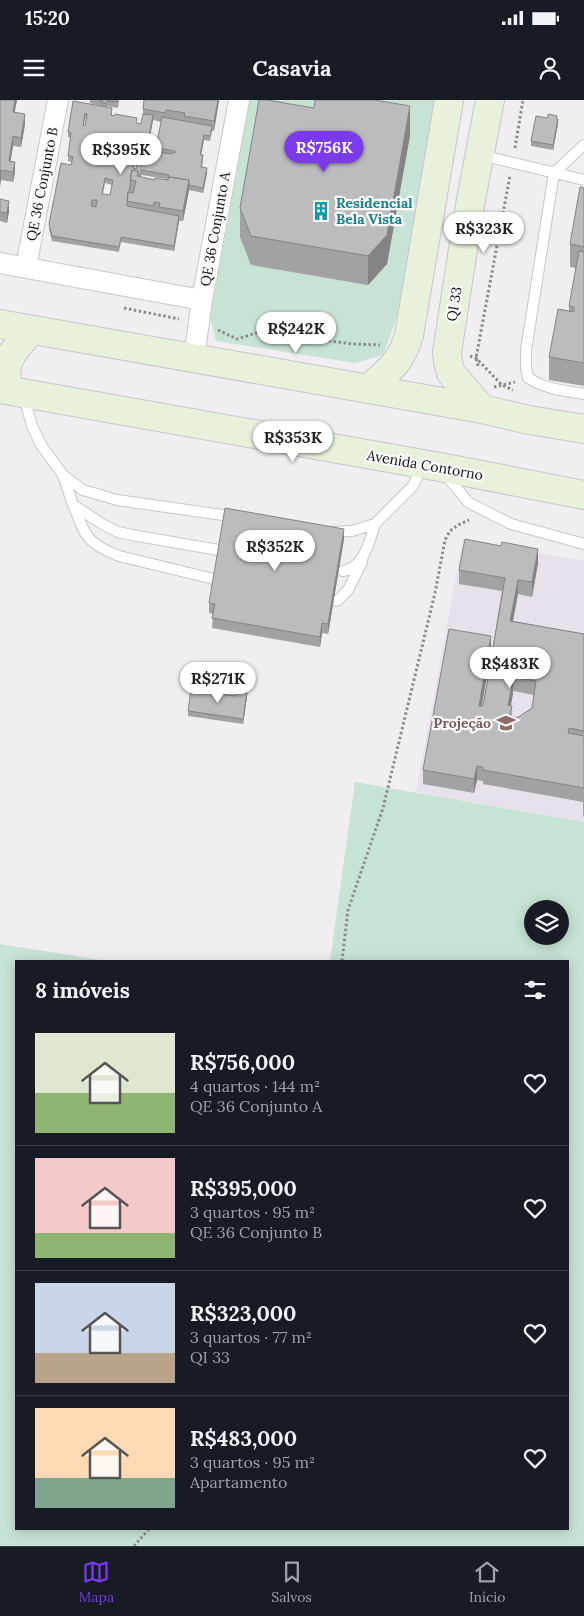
<!DOCTYPE html>
<html lang="pt">
<head>
<meta charset="utf-8">
<style>
	:root { --surface:#171b24; --page:#242831; --text:#f1f3f6; --muted:#9ea1a6; --line:#363941; --accent:#7c3aed }
	body { margin:0; font-family:Lora,serif; background:var(--page); color:var(--text); height:100vh; display:flex; flex-direction:column; font-size:19px; white-space:nowrap }
	* { box-sizing:border-box; margin:0 }
	p { font-size:16px; color:var(--muted) }
	.icon { flex:none; width:28px; height:28px; fill:none; stroke:currentColor; stroke-width:2; stroke-linecap:round; stroke-linejoin:round }
	.map { position:relative; flex:1; overflow:hidden }
	.drawer { position:absolute; left:15px; top:860px; width:554px; height:570px; display:flex; flex-direction:column; background:var(--surface); border-radius:0px; box-shadow:0 2px 12px #0003 }
	.drawer>* { flex:none }
	.controls { position:absolute; left:524px; top:800px; display:grid; gap:10px }
	.controls a { display:grid; place-items:center; width:45px; height:45px; border-radius:50%; background:var(--surface); box-shadow:0 2px 12px #0003; font-size:25px }
	.price { position:absolute; translate:-50% -42px; padding:0 11px; border-radius:18px; background:#fff; color:#222; font-size:16px; line-height:32px; filter:drop-shadow(0 1px 2px #0008) }
	.price::after { content:''; position:absolute; left:50%; top:30px; width:15px; height:11px; margin-left:-8px; background:inherit; clip-path:polygon(0 0,100% 0,50% 100%) }
	.price.on { background:var(--accent); color:#fff }
	ul { padding:0; list-style:none }
	li { display:flex; align-items:center; gap:15px; height:125px; padding:0 20px }
	li+li { border-top:1px solid var(--line) }
	li span { display:grid; place-items:center; flex:none; width:140px; height:100px; border-radius:0px; color:#555 }
	li>.icon { margin-inline-start:auto }
	span .icon { width:60px; height:60px; fill:#fffc; stroke-width:1 }
	li b { font-size:21px }
	h2 { display:flex; justify-content:space-between; align-items:center; height:60px; padding:0 20px; font-size:21px }
	.status { display:flex; justify-content:space-between; align-items:center; height:35px; padding:0 25px; background:var(--surface); direction:ltr }
	.status svg { height:14px; fill:currentColor }
	header { display:flex; justify-content:space-between; align-items:center; height:65px; padding:0 20px; background:var(--surface); font-size:22px; font-weight:700 }
	.tabs { display:flex; justify-content:space-around; align-items:center; height:70px; border-top:1px solid var(--line); background:var(--surface); font-size:14px; color:var(--muted) }
	.tabs a { display:grid; justify-items:center; gap:2px }
	.tabs .on { color:var(--accent) }
	.map>svg:first-child { display:block }
	.built { fill:#e6e1ea }
	.green { fill:#c7e3d4; fill-rule:evenodd }
	.lines { fill:none; stroke-linecap:round; stroke-linejoin:round }
	.lane-casing { stroke:#c7c6c9; stroke-width:12 }
	.street-casing { stroke:#c7c6c9; stroke-width:22 }
	.secondary-casing { stroke:#c7c6c9; stroke-width:30 }
	.path { stroke:#8d8c8e; stroke-width:3; stroke-dasharray:2.5 2.5; stroke-linecap:butt }
	.lane { stroke:#fff; stroke-width:10 }
	.street { stroke:#fff; stroke-width:20 }
	.secondary { stroke:#e7f1db; stroke-width:28 }
	.wall { fill:#a2a1a3; fill-rule:evenodd }
	.shaded-wall { fill:#848385 }
	.building { fill:#bcbbbe; stroke:#848385; fill-rule:evenodd }
	.labels { text-anchor:middle; dominant-baseline:central; stroke-width:4.5; stroke-linejoin:round; paint-order:stroke }
	.street-label { font-size:14px; fill:#0f0f10; stroke:#fdfbfe }
	.culture-label { font-size:14px; font-weight:bold; fill:#0d838f; stroke:#fdfbfe; text-anchor:start }
	.education-label { font-size:14px; font-weight:bold; fill:#785e54; stroke:#fdfbfe; text-anchor:end }
</style>
</head>
<body>
<div class="status"><b>15:20</b><svg viewBox="0 0 49 12"><path d="M0 12V9h3v3zM5 12V6h3v6zM10 12V3h3v9zM15 12V0h3v12zM26 1h20v11H26zM47 4h2v5h-2z"/></svg></div>
<header><svg class="icon" aria-label="menu" viewBox="0 0 24 24"><path d="M4 6h16M4 12h16M4 18h16"/></svg>Casavia<svg class="icon" aria-label="person" viewBox="0 0 24 24"><circle cx="12" cy="8" r="4"/><path d="M4 21q1-7 8-7t8 7"/></svg></header>
<div class="map">
<svg width="584" height="1446" viewBox="0 0 584 1446">
	<rect width="100%" height="100%" fill="#f0eef1"/>
	<path class="built" d="M463,439L584,461V722L416,692Z"/>
	<path class="green" d="M250,0H436L397,217L383,255L355,263L216,241L210,218Z
		M355,682L584,722V1446H0V844L107,861H16V1429H568V861H330ZM532,809H560V836H532Z"/>
	<g class="lines">
		<g class="lane-casing">
			<path id="lane" d="M584,45L554,73L526,250V267L528,278C548,290 562,290 584,294
				M481,55L584,80
				M24,297L32,326L41,345L63,375L83,390L117,400L237,417
				M445,374L468,402L491,414L511,424L584,444
				M63,375L73,405L104,425L118,432L132,435L224,451
				M74,406C85,437 88,444 119,456L218,480
				M331,432L352,431L375,424L413,386L423,365
				M343,471C365,467 369,442 375,424
				M337,501L348,490L362,462"/>
		</g>
		<g class="street-casing">
			<path id="street" d="M0,163L202,200
				M26,167L58,0
				M194,258L202,200L239,0"/>
		</g>
		<g class="secondary-casing">
			<path id="secondary" d="M0,224L482,309L529,320L584,329
				M0,289L440,367L584,395
				M368,289C389,270 401,263 409,235L449,0
				M9,290C0,263 14,249 32,230
				M482,309L451,273L448,262L447,252L470,105L490,0"/>
		</g>
		<path class="path" d="M515,48L523,0
			M124,208L179,219
			M218,230L237,239L266,230L300,237L353,244L380,245
			M470,256L476,258L502,285L513,290
			M478,266L476,258L510,76
			M494,287L515,282
			M342,861L348,810L383,708L435,493L445,440L450,431L458,425L469,420
			M134,1446L149,1429"/>
		<use href="#lane" class="lane"/>
		<use href="#street" class="street"/>
		<use href="#secondary" class="secondary"/>
	</g>
	<path class="wall" d="M0,0H17L14,12L25,24L21,47L13,46L10,61L15,72L13,82L1,80Z
		M90,0H119L118,8L107,6V7L112,13V16L141,24L143,14V9L219,0L214,31H212L210,41L204,40L201,55L203,60L202,67L207,73L203,93L189,90L183,121H179L174,151L121,142L119,152L52,141L49,129V124L72,62L68,61L71,38L68,37V32L73,1L102,6L90,3ZM85,18L86,19L85,26L84,25ZM153,20L161,22L156,47H155L156,43L150,37ZM111,42L121,44V47H124L123,54L110,52ZM135,64L137,65L136,69L134,68ZM141,75L168,79L155,80L141,77ZM105,83L112,85L110,95L103,94Z
		M557,19L558,24L553,50L531,46V41Z
		M410,35L387,164L368,185L251,165L240,137V108Z
		M584,88V286L549,280V257L569,211V206L576,168L570,167V144Z
		M0,99L9,111L7,123L0,121Z
		M344,439L328,534L322,533L320,547L212,528L213,514L209,513V503Z
		M538,463L532,497L518,494L513,521L584,534V717L583,716V702L483,684V681L477,680L474,693L423,684V670L491,551L482,606H483L502,491L459,484V470ZM513,591L534,595L532,608L517,618L512,617L511,606Z
		M235,596L247,597L243,624L188,616V611Z"/>
	<path class="shaded-wall" d="M15,0H17L13,21V12Z
		M218,0H219L214,31V21Z
		M410,6V35L387,164L368,185V156Z
		M25,14V24L21,47V38Z
		M153,15V20L149,41V36Z
		M558,19V24L553,50V45Z
		M204,35V40L200,60V55Z
		M13,36V46L9,71V61Z
		M15,62V72L13,82V72Z
		M207,68V73L203,93V88Z
		M1,70V80L0,87V77Z
		M189,80V90L183,121V111Z
		M9,101V111L7,123V113Z
		M179,116V121L174,151V146Z
		M344,429V439L328,534V524Z
		M538,449V463L532,497V482Z
		M518,480V494L510,535V521Z
		M322,523V533L320,547V537Z
		M491,536V551L479,620V606Z
		M513,580V594L508,619V605Z
		M247,592V597L243,624V619Z
		M477,666V680L474,693V679Z"/>
	<path class="building" d="M0,0H15L13,12L25,14L21,38L13,36L9,61L15,62L13,72L1,70L0,77Z
		M99,0H118V2L107,1V3H102V1Z
		M144,0H218L214,21L184,16L185,13L166,10L165,13L143,9Z
		M259,0H267L314,8L315,0H375L410,6L387,135L368,156L251,136L240,108Z
		M73,1L112,8L111,15L114,16L115,14L137,18L136,23L141,24L143,14L153,15L149,36L156,38L155,47L158,48L156,47L162,17L212,26L210,36L204,35L200,55H203L201,67L207,68L203,88L189,85V80L169,77L168,80L169,75L141,70L140,76H138V71L132,70L129,92H128L127,106L179,116L174,146L121,137L119,147L52,136L49,124L61,63L71,65L73,57L68,56L71,33L68,32ZM85,13L87,14L85,26L83,25ZM111,37L122,39L121,42H125L123,54L110,52ZM145,46H147V50H144ZM158,48L175,51V53H171V54L158,52ZM135,59L137,60L136,69L133,68ZM105,78L113,80L110,95L102,94ZM92,100H97L96,107L91,106Z
		M548,14L557,16L556,19H558L553,45L531,41L536,16L548,18Z
		M132,70L138,71L137,76L155,80V78L168,80L169,77L189,80L183,111L159,107L160,103L154,102L153,106L127,101L128,92L133,93L136,81L130,80Z
		M580,87L584,88V147L570,144Z
		M0,99L9,101L7,113L0,112Z
		M579,151L584,152V263L549,257L558,209L574,212V207L569,206Z
		M225,408L344,429L328,524L322,523L320,537L212,518L215,504L209,503Z
		M465,439L501,446L502,442L538,449L532,482L518,480L510,521L584,534V631L569,628L568,633L584,636V688L483,670V667L477,666L474,679L423,670L449,529L491,536L479,606H483L505,478L459,470ZM501,575L536,581L532,608L517,618L510,616L512,606L508,605L513,580L500,577Z
		M191,590L235,596L236,590L247,592L243,619L188,611Z"/>
	<defs>
		<g id="building-bare" transform="scale(1.5)"><path d="M-4-6H4V6H1V3H-1V6H-4ZM-2.5-4.3h1.7v1.8h-1.7ZM.8-4.3h1.7v1.8H.8ZM-2.5-1h1.7V.8h-1.7ZM.8-1h1.7V.8H.8Z" fill="#0f9aa8" stroke="#fdfbfe" stroke-width="2.5" paint-order="stroke"/></g>
		<g id="university-bare" transform="scale(1.5)"><path d="M0-5L7-2L0 1L-7-2ZM-4 1L0 2.5L4 1V4Q0 6-4 4Z" fill="#8d6e63" stroke="#fdfbfe" stroke-width="2.5" paint-order="stroke"/></g>
	</defs>
	<g fill-rule="evenodd">
		<use href="#building-bare" x="321" y="111"/>
		<use href="#university-bare" x="506" y="623"/>
	</g>
	<g class="labels">
		<g class="street-label">
			<text transform="translate(42 84) rotate(-79)">QE 36 Conjunto B</text>
			<text transform="translate(215 129) rotate(-80)">QE 36 Conjunto A</text>
			<text transform="translate(454 204) rotate(-81)">QI 33</text>
			<text transform="translate(425 365) rotate(10)">Avenida Contorno</text>
		</g>
		<g class="culture-label">
			<text x="336" y="103">Residencial<tspan x="336" dy="16">Bela Vista</tspan></text>
		</g>
		<g class="education-label">
			<text x="491" y="623">Projeção</text>
		</g>
	</g>
</svg>
<div class="controls">
<a><svg class="icon" aria-label="layers" viewBox="0 0 24 24"><path d="M12 4l9 5-9 5-9-5zM3 14l9 5 9-5"/></svg></a>
</div>
<b class="price on" style="left:324px;top:73px">R$756K</b>
<b class="price" style="left:121px;top:75px">R$395K</b>
<b class="price" style="left:484px;top:154px">R$323K</b>
<b class="price" style="left:296px;top:254px">R$242K</b>
<b class="price" style="left:293px;top:363px">R$353K</b>
<b class="price" style="left:275px;top:472px">R$352K</b>
<b class="price" style="left:510px;top:589px">R$483K</b>
<b class="price" style="left:218px;top:604px">R$271K</b>
<section class="drawer">
<h2>8 imóveis<svg class="icon" aria-label="filters" viewBox="0 0 24 24"><path d="M4 7h16M4 17h16"/><circle cx="9" cy="7" r="2"/><circle cx="15" cy="17" r="2"/></svg></h2>
<ul>
<li><span style="background:linear-gradient(#dfe7d0 60%,#8fb573 0)"><svg class="icon" aria-label="home" viewBox="0 0 24 24"><path d="M3 11l9-7 9 7M6 9v11h12V9"/></svg></span><div><b>R$756,000</b><p>4 quartos · 144 m²</p><p>QE 36 Conjunto A</p></div><svg class="icon" aria-label="heart" viewBox="0 0 24 24"><path d="M12 20l-8-8c-3-5 5-10 8-4 3-6 11-1 8 4z"/></svg></li>
<li><span style="background:linear-gradient(#f6c9c9 75%,#8fb573 0)"><svg class="icon" aria-label="home" viewBox="0 0 24 24"><path d="M3 11l9-7 9 7M6 9v11h12V9"/></svg></span><div><b>R$395,000</b><p>3 quartos · 95 m²</p><p>QE 36 Conjunto B</p></div><svg class="icon" aria-label="heart" viewBox="0 0 24 24"><path d="M12 20l-8-8c-3-5 5-10 8-4 3-6 11-1 8 4z"/></svg></li>
<li><span style="background:linear-gradient(#c9d6e8 70%,#b9a48a 0)"><svg class="icon" aria-label="home" viewBox="0 0 24 24"><path d="M3 11l9-7 9 7M6 9v11h12V9"/></svg></span><div><b>R$323,000</b><p>3 quartos · 77 m²</p><p>QI 33</p></div><svg class="icon" aria-label="heart" viewBox="0 0 24 24"><path d="M12 20l-8-8c-3-5 5-10 8-4 3-6 11-1 8 4z"/></svg></li>
<li><span style="background:linear-gradient(#ffd9b3 70%,#7fa58c 0)"><svg class="icon" aria-label="home" viewBox="0 0 24 24"><path d="M3 11l9-7 9 7M6 9v11h12V9"/></svg></span><div><b>R$483,000</b><p>3 quartos · 95 m²</p><p>Apartamento</p></div><svg class="icon" aria-label="heart" viewBox="0 0 24 24"><path d="M12 20l-8-8c-3-5 5-10 8-4 3-6 11-1 8 4z"/></svg></li>
</ul>
</section>
</div>
<nav class="tabs">
<a class="on"><svg class="icon" aria-label="map" viewBox="0 0 24 24"><path d="M3 6l6-2 6 2 6-2v14l-6 2-6-2-6 2zM9 4v14M15 6v14"/></svg>Mapa</a>
<a><svg class="icon" aria-label="saved" viewBox="0 0 24 24"><path d="M7 4h10v16l-5-4-5 4z"/></svg>Salvos</a>
<a><svg class="icon" aria-label="home" viewBox="0 0 24 24"><path d="M3 11l9-7 9 7M6 9v11h12V9"/></svg>Início</a>
</nav>
</body>
</html>
